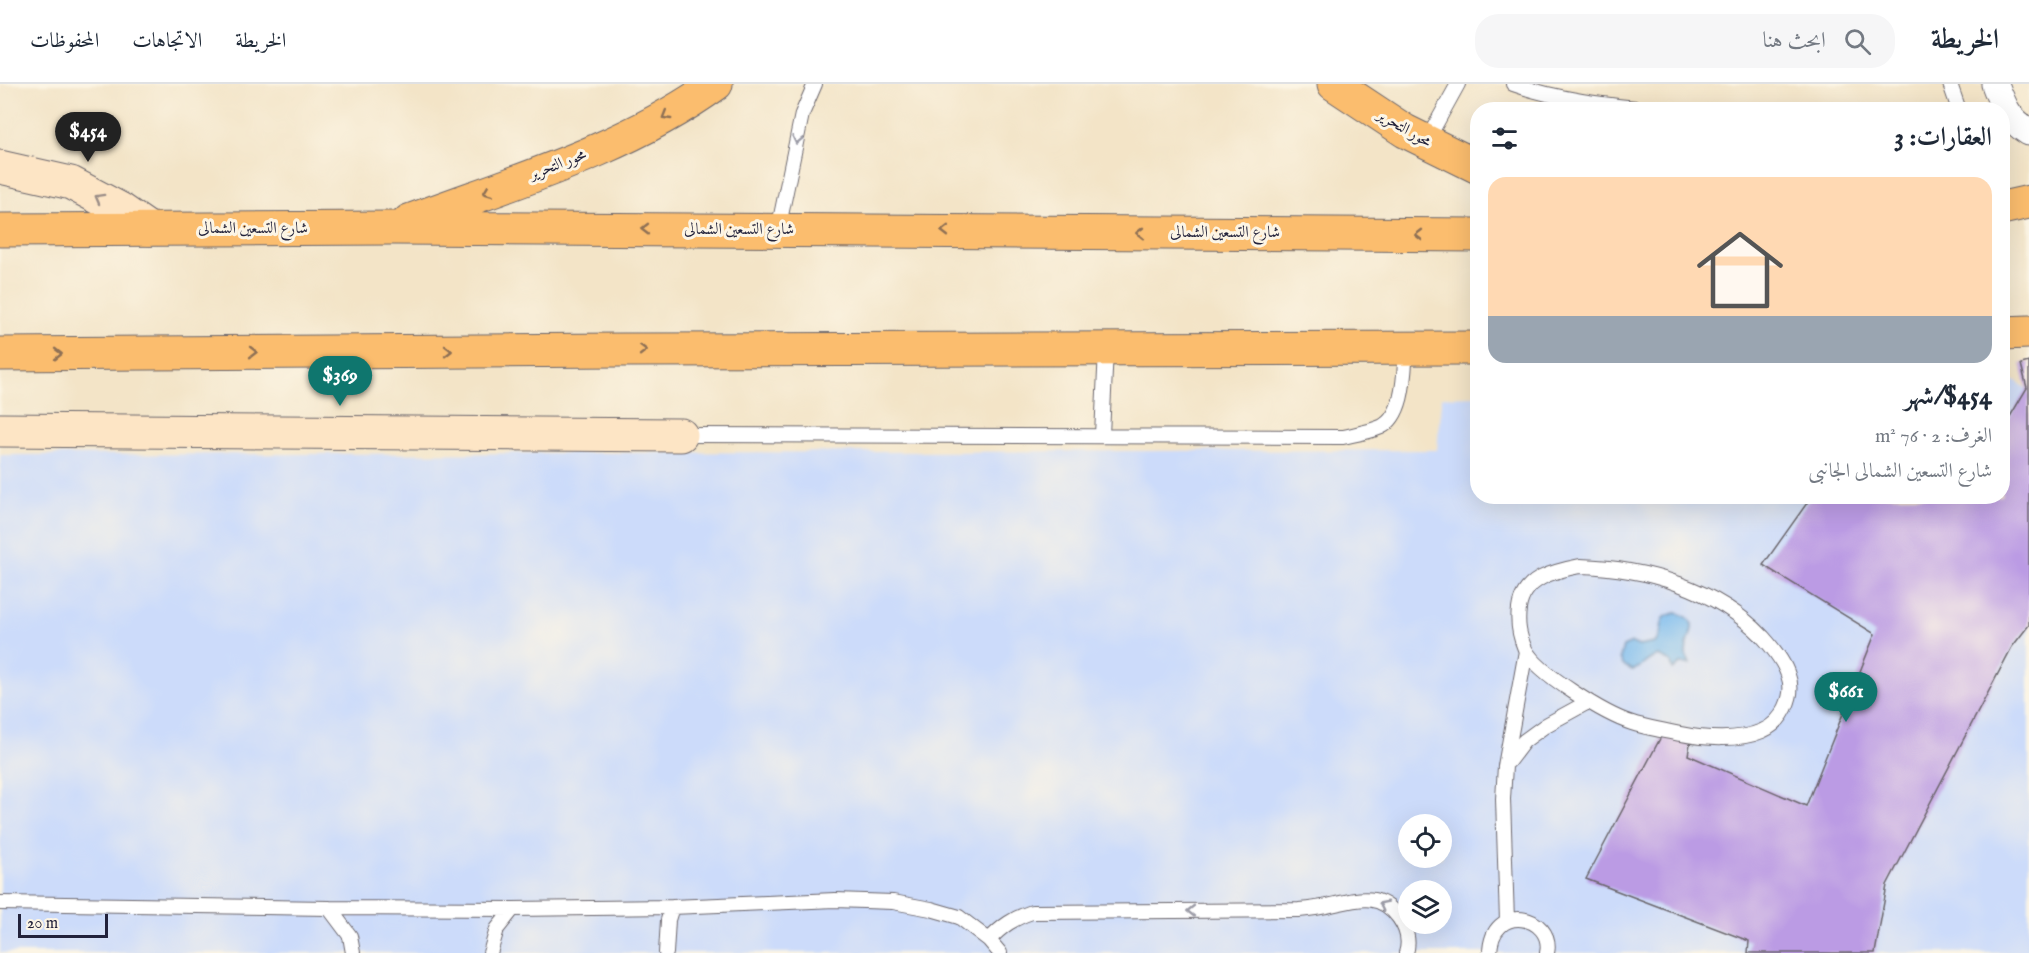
<!DOCTYPE html>
<html lang="ar">
<head>
<meta charset="utf-8">
<style>
	:root { --surface:#fff; --page:#f6f6f7; --text:#1f2937; --muted:#747a83; --line:#e0e1e3; --accent:#0f766e }
	body { margin:0; font-family:"IM FELL English",Amiri,serif; background:var(--page); color:var(--text); direction:rtl; height:100vh; display:flex; flex-direction:column; font-size:22px; white-space:nowrap }
	* { box-sizing:border-box; margin:0 }
	p { font-size:20px; color:var(--muted) }
	.icon { flex:none; width:33px; height:33px; fill:none; stroke:currentColor; stroke-width:2; stroke-linecap:round; stroke-linejoin:round }
	.map { position:relative; flex:1; overflow:hidden; direction:ltr }
	.sheet { position:absolute; left:1470px; top:18px; width:540px; height:402px; display:flex; flex-direction:column; background:var(--surface); border-radius:24px; box-shadow:0 6px 24px #0002; direction:rtl }
	.sheet>* { flex:none }
	.tools { position:absolute; left:1398px; top:730px; display:grid; gap:12px }
	.tools a { display:grid; place-items:center; width:54px; height:54px; border-radius:50%; background:var(--surface); box-shadow:0 6px 24px #0002; font-size:30px }
	.scale { position:absolute; left:18px; bottom:15px; width:90px; box-sizing:border-box; padding-left:6px; border:3px solid #22223b; border-top:0; font-size:16px; line-height:21px; white-space:nowrap; color:#22223b; -webkit-text-stroke:4px #fcf5e5; paint-order:stroke }
	.price { position:absolute; translate:-50% -51px; padding:0 14px; border-radius:21px; background:var(--accent); color:#fff; font-size:20px; line-height:39px; filter:drop-shadow(0 2px 3px #0008) }
	.price::after { content:''; position:absolute; left:50%; top:36px; width:18px; height:14px; margin-left:-9px; background:inherit; clip-path:polygon(0 0,100% 0,50% 100%) }
	.price.on { background:#222; color:#fff }
	ul { padding:0; list-style:none }
	li { display:grid; align-content:center; gap:12px; height:318px; padding:0 18px }
	li span { display:grid; place-items:center; height:186px; border-radius:18px; color:#555 }
	li>.icon { margin-inline-start:auto }
	span .icon { width:108px; height:108px; fill:#fffc; stroke-width:1 }
	li b { font-size:26px }
	h2 { display:flex; justify-content:space-between; align-items:center; height:72px; padding:0 18px; font-size:26px }
	header { display:flex; align-items:center; gap:36px; box-sizing:border-box; height:84px; padding:0 30px; background:var(--surface); border-bottom:2px solid var(--line) }
	header strong { font-size:28px }
	nav { display:flex; gap:33px; margin-inline-start:auto; font-size:21px }
	.search { width:420px; height:54px; background:var(--page); display:flex; align-items:center; gap:15px; box-sizing:border-box; padding:0 21px; border-radius:24px; color:var(--muted); font-size:22px }
	.map>svg:first-child { display:block }
	.built { fill:#ccdbfa; fill-rule:evenodd }
	.water { fill:#7bbcf0; stroke:#4e6f96; stroke-width:1.5 }
	.building { fill:#bb9be4 }
	.lines { fill:none; stroke-linecap:round; stroke-linejoin:round }
	.lane-casing { stroke:#6b666c; stroke-width:16 }
	.street-casing { stroke:#6b666c; stroke-width:29 }
	.secondary-casing { stroke:#6b666c; stroke-width:35 }
	.primary-casing { stroke:#6b666c; stroke-width:35 }
	.lane { stroke:#fff; stroke-width:14 }
	.street { stroke:#fff; stroke-width:27 }
	.secondary { stroke:#fde5c5; stroke-width:33 }
	.primary { stroke:#fbbd6e; stroke-width:33 }
	.oneway { stroke:#8e7054 }
	.oneway2 { stroke:#9c9ca7 }
	.oneway3 { stroke:#9a8d87 }
	.labels { text-anchor:middle; dominant-baseline:central; stroke-width:6; stroke-linejoin:round; paint-order:stroke }
	.street-label { font-size:16px; fill:#22223b; stroke:#fcf5e5 }
</style>
</head>
<body>
<header>
<strong>الخريطة</strong>
<div class="search"><svg class="icon" aria-label="search" viewBox="0 0 24 24"><circle cx="10" cy="10" r="6"/><path d="M15 15l6 6"/></svg>ابحث هنا</div>
<nav><a>الخريطة</a><a>الاتجاهات</a><a>المحفوظات</a></nav>
</header>
<div class="map">
<svg width="2029" height="869" viewBox="0 0 2029 869">
	<rect width="100%" height="100%" fill="#fcf5e5"/>
	<filter id="ink" filterUnits="userSpaceOnUse"><feTurbulence type="fractalNoise" baseFrequency=".0167" numOctaves="2"/><feDisplacementMap in="SourceGraphic" scale="12" xChannelSelector="R" yChannelSelector="G"/><feConvolveMatrix kernelMatrix="1 2 1 2 8 2 1 2 1" color-interpolation-filters="sRGB"/></filter>
	<filter id="wash" filterUnits="userSpaceOnUse"><feTurbulence type="fractalNoise" baseFrequency=".008" numOctaves="4" result="noise"/><feDisplacementMap in="SourceGraphic" scale="24" xChannelSelector="R" yChannelSelector="G"/><feGaussianBlur stdDeviation="1.35" result="paint"/><feColorMatrix in="noise" values="0 0 0 0 0 0 0 0 0 0 0 0 0 0 0 0 0 1.4 0 .05"/><feComposite in="paint" operator="in"/></filter>
	<g filter="url(#wash)">
		<rect width="100%" height="100%" fill="#f3e4c7"/>
		<path class="built" d="M2003,297H2016L2029,306V869H0V371L1437,366L1442,313L1477,312L1478,412H2002ZM1408,741H1442V774H1408ZM1408,807H1442V840H1408Z"/>
		<path class="water" d="M1677,529C1706,537 1684,555 1686,571C1687,573 1689,578 1690,580H1680L1673,586L1671,578L1659,572C1647,573 1643,585 1632,586L1623,581L1620,574L1623,563L1632,559L1639,562L1655,559C1668,545 1653,532 1677,529Z"/>
		<g id="blocks">
			<path class="building" d="M2029,278V541L2012,563L1887,801L1875,869H1748L1749,857L1586,795L1663,649L1691,654L1688,671L1806,722L1875,550L1763,481L1812,412H2002V346L2027,304L2021,280Z"/>
		</g>
	</g>
	<g filter="url(#ink)">
		<use href="#blocks" fill-opacity="0" stroke="#6b666c" stroke-width="1.5"/>
		<g class="lines">
			<g class="lane-casing">
				<path id="lane" d="M1513,0C1558,16 1608,21 1655,26
					M1950,0L1959,26
					M1763,26H1764
					M1426,58L1458,0
					M778,146L802,30L815,0
					M681,351L1343,353C1356,350 1369,348 1381,343C1405,332 1404,287 1406,264
					M1102,351L1106,265
					M1580,482C1646,484 1716,504 1763,553C1772,563 1784,578 1788,591C1796,612 1782,639 1762,647C1739,657 1705,655 1681,650C1665,647 1648,644 1632,639C1606,631 1537,589 1525,565C1519,551 1517,540 1519,525C1523,494 1554,487 1580,482Z
					M1508,678L1524,657L1546,641L1588,618
					M0,819L329,824L513,825
					M329,824L350,852L353,869
					M1507,837L1503,715L1505,682L1526,567
					M989,856C1002,842 1014,834 1032,828L1299,826C1309,825 1318,824 1327,822C1355,816 1379,806 1399,834C1406,844 1410,857 1406,869
					M490,869L497,845L513,825L672,823L835,816L893,818L931,825L959,833L989,856L1000,869
					M666,869L668,836L672,823
					M1490,869C1491,817 1555,831 1547,869"/>
			</g>
			<g class="street-casing">
				<path id="street" d="M1995,0C2004,24 2007,34 2029,48"/>
			</g>
			<g class="secondary-casing">
				<path id="secondary" d="M0,83L71,99L120,125L149,145
					M0,346L681,351"/>
			</g>
			<g class="primary-casing">
				<path id="primary" d="M1334,0L1405,47L1478,83
					M2002,124L2029,118
					M409,137C513,98 625,66 716,0
					M0,146L392,144L1478,151
					M2002,249L2029,248
					M0,270L623,266L1478,264"/>
			</g>
			<use href="#lane" class="lane"/>
			<use href="#street" class="street"/>
			<use href="#secondary" class="secondary"/>
			<use href="#primary" class="primary"/>
		</g>
		<defs><path id="oneway-chevron" d="M-2-3.5L2.5 0L-2 3.5" fill="none" stroke-width="1.6" stroke-linecap="round" stroke-linejoin="round" transform="scale(1.5)"/></defs>
		<g class="oneway">
			<use href="#oneway-chevron" transform="translate(666 32) rotate(149)"/>
			<use href="#oneway-chevron" transform="translate(487 108) rotate(159)"/>
			<use href="#oneway-chevron" transform="translate(645 145) rotate(-180)"/>
			<use href="#oneway-chevron" transform="translate(945 147) rotate(-180)"/>
			<use href="#oneway-chevron" transform="translate(1140 149) rotate(-180)"/>
			<use href="#oneway-chevron" transform="translate(1419 151) rotate(-180)"/>
			<use href="#oneway-chevron" transform="translate(643 266)"/>
			<use href="#oneway-chevron" transform="translate(448 267)"/>
			<use href="#oneway-chevron" transform="translate(253 268)"/>
			<use href="#oneway-chevron" transform="translate(58 270)"/>
		</g>
		<g class="oneway2">
			<use href="#oneway-chevron" transform="translate(797 56) rotate(102)"/>
			<use href="#oneway-chevron" transform="translate(1383 821) rotate(-153)"/>
			<use href="#oneway-chevron" transform="translate(1191 827) rotate(180)"/>
		</g>
		<use class="oneway3" href="#oneway-chevron" transform="translate(99 114) rotate(-151)"/>
	</g>
	<g class="labels">
		<g class="street-label">
			<text transform="translate(1404 45) rotate(30)">محور التحرير</text>
			<text transform="translate(558 81) rotate(-21)">محور التحرير</text>
			<text x="253" y="145">شارع التسعين الشمالى</text>
			<text x="739" y="146">شارع التسعين الشمالى</text>
			<text x="1225" y="149">شارع التسعين الشمالى</text>
		</g>
	</g>
</svg>
<div class="tools">
<a><svg class="icon" aria-label="locate" viewBox="0 0 24 24"><circle cx="12" cy="12" r="6"/><path d="M12 2v4M12 18v4M2 12h4M18 12h4"/></svg></a>
<a><svg class="icon" aria-label="layers" viewBox="0 0 24 24"><path d="M12 4l9 5-9 5-9-5zM3 14l9 5 9-5"/></svg></a>
</div>
<div class="scale">20 m</div>
<b class="price on" style="left:88px;top:79px">$454</b>
<b class="price" style="left:340px;top:323px">$369</b>
<b class="price" style="left:1846px;top:639px">$661</b>
<section class="sheet">
<h2>العقارات: 3<svg class="icon" aria-label="filters" viewBox="0 0 24 24"><path d="M4 7h16M4 17h16"/><circle cx="9" cy="7" r="2"/><circle cx="15" cy="17" r="2"/></svg></h2>
<ul>
<li><span style="background:linear-gradient(#ffd9b3 75%,#9aa5b1 0)"><svg class="icon" aria-label="home" viewBox="0 0 24 24"><path d="M3 11l9-7 9 7M6 9v11h12V9"/></svg></span><div><b>$454/شهر</b><p>الغرف: 2 · 76 m²</p><p>شارع التسعين الشمالى الجانبى</p></div></li>
</ul>
</section>
</div>
</body>
</html>
